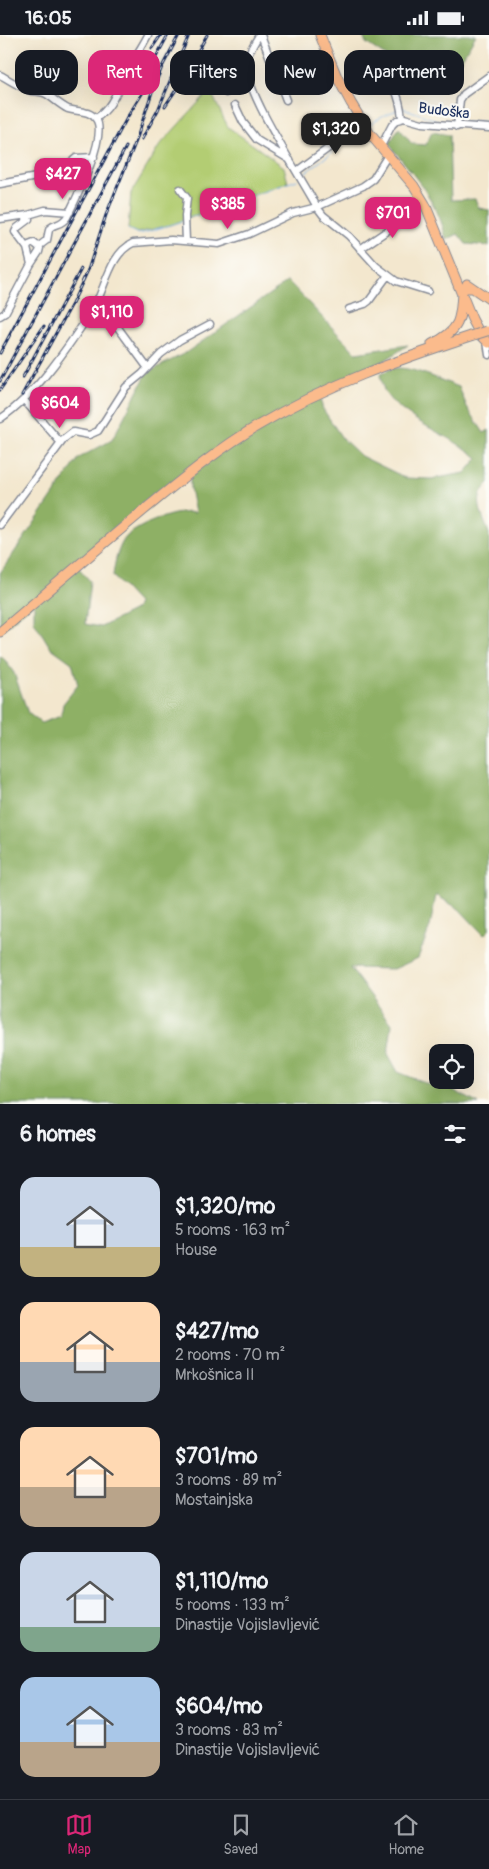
<!DOCTYPE html>
<html lang="en">
<head>
<meta charset="utf-8">
<style>
	:root { --surface:#171b24; --page:#242831; --text:#f1f3f6; --muted:#9ea1a6; --line:#363941; --accent:#db2777 }
	body { margin:0; font-family:Pangolin,sans-serif; background:var(--page); color:var(--text); height:100vh; display:flex; flex-direction:column; font-size:19px; white-space:nowrap }
	* { box-sizing:border-box; margin:0 }
	p { font-size:16px; color:var(--muted) }
	.icon { flex:none; width:28px; height:28px; fill:none; stroke:currentColor; stroke-width:2; stroke-linecap:round; stroke-linejoin:round }
	.map { position:relative; height:1069px; overflow:hidden }
	.side { display:flex; flex-direction:column; background:var(--surface); flex:1 }
	.side>* { flex:none }
	.top-card { position:absolute; left:15px; top:15px; width:460px; height:45px; display:flex; gap:10px }
	.fabs { position:absolute; left:429px; top:1009px; display:grid; gap:10px }
	.fabs a { display:grid; place-items:center; width:45px; height:45px; border-radius:10px; background:var(--surface); box-shadow:0 5px 20px #0002; font-size:25px }
	.price { position:absolute; translate:-50% -42px; padding:0 11px; border-radius:10px; background:var(--accent); color:#fff; font-size:16px; line-height:32px; filter:drop-shadow(0 1px 2px #0008) }
	.price::after { content:''; position:absolute; left:50%; top:30px; width:15px; height:11px; margin-left:-8px; background:inherit; clip-path:polygon(0 0,100% 0,50% 100%) }
	.price.selected { background:#222; color:#fff }
	ul { padding:0; list-style:none }
	li { display:flex; align-items:center; gap:15px; height:125px; padding:0 20px }
	li span { display:grid; place-items:center; flex:none; width:140px; height:100px; border-radius:15px; color:#555 }
	li>.icon { margin-inline-start:auto }
	span .icon { width:60px; height:60px; fill:#fffc; stroke-width:1 }
	li b { font-size:21px }
	h2 { display:flex; justify-content:space-between; align-items:center; height:60px; padding:0 20px; font-size:21px }
	.tag { padding:0 18px; border-radius:15px; background:var(--surface); box-shadow:0 5px 20px #0002; font-size:18px; line-height:45px }
	.tag.selected { background:var(--accent); color:#fff }
	.status { display:flex; justify-content:space-between; align-items:center; height:35px; padding:0 25px; background:var(--surface); direction:ltr }
	.status svg { height:14px; fill:currentColor }
	.tabs { display:flex; justify-content:space-around; align-items:center; height:70px; border-top:1px solid var(--line); background:var(--surface); font-size:14px; color:var(--muted) }
	.tabs a { display:grid; justify-items:center; gap:2px }
	.tabs .selected { color:var(--accent) }
	.map>svg:first-child { display:block }
	.green { fill:#b3cd73; stroke:#677e68 }
	.forest { fill:#8eb065; stroke:#547062; fill-rule:evenodd }
	.lines { fill:none; stroke-linecap:round; stroke-linejoin:round }
	.stream { stroke:#7eb5ee; stroke-width:1 }
	.minor-casing { stroke:#878b96; stroke-width:9 }
	.major-casing { stroke:#878b96; stroke-width:11 }
	.minor { stroke:#fff; stroke-width:6 }
	.major { stroke:#fbbb8c; stroke-width:9 }
	.rail-casing { stroke:#1b2f5e; stroke-width:3 }
	.rail { stroke:#fdfcf7; stroke-width:1; stroke-dasharray:4; stroke-linecap:butt }
	.major-bridge-casing { stroke:#878b96; stroke-width:11; stroke-linecap:butt }
	.major-bridge { stroke:#fbbb8c; stroke-width:9 }
	.labels { text-anchor:middle; dominant-baseline:central; stroke-width:4.5; stroke-linejoin:round; paint-order:stroke }
	.street-label { font-size:15px; fill:#1b2f5e; stroke:#fdfcf7 }
</style>
</head>
<body>
<div class="status"><b>16:05</b><svg viewBox="0 0 49 12"><path d="M0 12V9h3v3zM5 12V6h3v6zM10 12V3h3v9zM15 12V0h3v12zM26 1h20v11H26zM47 4h2v5h-2z"/></svg></div>
<div class="map">
<svg width="489" height="1069" viewBox="0 0 489 1069">
	<rect width="100%" height="100%" fill="#fdfcf7"/>
	<filter id="ink" filterUnits="userSpaceOnUse"><feTurbulence type="fractalNoise" baseFrequency=".02" numOctaves="2"/><feDisplacementMap in="SourceGraphic" scale="10" xChannelSelector="R" yChannelSelector="G"/><feConvolveMatrix kernelMatrix="1 2 1 2 8 2 1 2 1" color-interpolation-filters="sRGB"/></filter>
	<filter id="wash" filterUnits="userSpaceOnUse"><feTurbulence type="fractalNoise" baseFrequency=".0096" numOctaves="4" result="noise"/><feDisplacementMap in="SourceGraphic" scale="20" xChannelSelector="R" yChannelSelector="G"/><feGaussianBlur stdDeviation="1.12" result="paint"/><feColorMatrix in="noise" values="0 0 0 0 0 0 0 0 0 0 0 0 0 0 0 0 0 1.4 0 .05"/><feComposite in="paint" operator="in"/></filter>
	<g filter="url(#wash)">
		<rect width="100%" height="100%" fill="#f3e7ce"/>
		<path class="green" d="M210,55L228,92L284,132L288,148L170,190L137,198L128,194L131,158L160,110Z"/>
		<path class="forest" d="M362,0H476L461,25L412,42L396,28L366,8Z
			M399,93L412,109L426,110L432,97L449,100L451,165L475,164L479,173L489,175V211L466,209L458,199L446,205C440,168 411,137 389,109Z
			M288,246L356,318L408,310L369,336L318,358L323,374L342,403L361,421L406,443L431,444L465,438L478,423C456,403 395,381 384,355C382,350 381,345 380,340C383,338 387,335 391,334C408,329 442,346 459,352L467,372L484,398L489,395V448C471,464 483,480 489,499V895L484,900L459,874L436,860L430,892L418,923L394,934L350,933L392,989L388,1019L398,1037L428,1049L451,1054L479,1069H0V621L5,625L14,638L28,678L41,688L61,681L63,669L78,650L72,628L50,612L34,586V568L0,597V538L79,423L112,405L147,338L187,317ZM190,439V453L195,478C177,474 141,489 127,501C118,510 114,530 113,541L138,568L135,575L101,592L85,589L90,546L77,531Z"/>
		<g class="lines">
			<path class="stream" d="M403,73L439,86
				M460,88L489,87
				M370,89L382,81L399,74
				M302,140L363,94
				M188,183L297,145
				M128,194L138,199L147,197L182,186"/>
		</g>
	</g>
	<g filter="url(#ink)">
		<g class="lines">
			<g class="minor-casing">
				<path id="minor" d="M259,0C255,8 247,18 246,28C245,58 301,142 317,172L323,180L349,201L376,231L396,246L428,256
					M261,0L286,65
					M377,30C393,43 400,63 402,83
					M0,40C10,45 21,53 31,56C36,57 41,56 46,59C53,63 60,70 68,74C77,77 90,75 96,84C108,101 76,164 67,182C61,191 55,188 50,193C48,196 48,202 47,205L39,211
					M226,58C231,45 235,36 246,28
					M235,70L243,87L257,105L290,125
					M96,83C114,72 118,51 128,34C134,23 142,12 148,0
					M457,92L460,65L464,59L489,41
					M381,111L392,90L397,85L404,83L422,88L489,93
					M297,136L363,88
					M0,149L52,139L63,134L76,123L94,122
					M180,154L187,163L185,181L186,206
					M28,180L45,175L70,177
					M0,184L28,180L29,184L17,193L15,197L27,213L31,229
					M360,214L415,177
					M97,264L147,332
					M349,274L365,269L369,266L388,240
					M0,281L5,278L31,229L39,217L40,213L34,208L29,210L27,213
					M487,306L489,320
					M24,365L61,408
					M0,384C36,360 68,312 92,276C105,256 109,219 133,208L171,205L219,209L249,199L293,178L317,172L363,151L373,144L388,120
					M0,490L64,404L73,397L89,400L98,396L126,352L142,339L161,319L180,305L210,289"/>
			</g>
			<g class="major-casing">
				<path id="major" d="M320,0L337,42L351,68L370,99L414,151L425,169L472,284L480,299L489,308
					M467,249L489,264
					M432,309C460,296 461,284 462,256L465,253H471
					M0,597C48,556 96,515 144,475C181,445 218,414 259,390C326,350 398,325 471,301"/>
			</g>
			<use href="#minor" class="minor"/>
			<use href="#major" class="major"/>
			<g class="rail-casing">
				<path id="rail" d="M152,13L161,0
					M142,48L168,0
					M165,71L180,49L207,0
					M142,104L158,75L189,0
					M0,318L128,81L152,43
					M23,342L81,234
					M0,346L126,112
					M0,355L44,291
					M22,360L72,269L88,235L106,180L136,106L152,57L162,32L179,0"/>
			</g>
			<use href="#rail" class="rail"/>
			<g class="major-bridge-casing">
				<path id="major-bridge" d="M471,301L487,296"/>
			</g>
			<use href="#major-bridge" class="major-bridge"/>
		</g>
	</g>
	<g class="labels">
		<g class="street-label">
			<text transform="translate(444 76) rotate(7)">Budoška</text>
		</g>
	</g>
</svg>
<div class="fabs">
<a><svg class="icon" aria-label="locate" viewBox="0 0 24 24"><circle cx="12" cy="12" r="6"/><path d="M12 2v4M12 18v4M2 12h4M18 12h4"/></svg></a>
</div>
<b class="price selected" style="left:336px;top:120px">$1,320</b>
<b class="price" style="left:63px;top:165px">$427</b>
<b class="price" style="left:228px;top:195px">$385</b>
<b class="price" style="left:393px;top:204px">$701</b>
<b class="price" style="left:112px;top:303px">$1,110</b>
<b class="price" style="left:60px;top:394px">$604</b>
<div class="top-card">
<a class="tag">Buy</a>
<a class="tag selected">Rent</a>
<a class="tag">Filters</a>
<a class="tag">New</a>
<a class="tag">Apartment</a>
</div>
</div>
<section class="side">
<h2>6 homes<svg class="icon" aria-label="filters" viewBox="0 0 24 24"><path d="M4 7h16M4 17h16"/><circle cx="9" cy="7" r="2"/><circle cx="15" cy="17" r="2"/></svg></h2>
<ul>
<li><span style="background:linear-gradient(#c9d6e8 70%,#c2b280 0)"><svg class="icon" aria-label="home" viewBox="0 0 24 24"><path d="M3 11l9-7 9 7M6 9v11h12V9"/></svg></span><div><b>$1,320/mo</b><p>5 rooms · 163 m²</p><p>House</p></div></li>
<li><span style="background:linear-gradient(#ffd9b3 60%,#9aa5b1 0)"><svg class="icon" aria-label="home" viewBox="0 0 24 24"><path d="M3 11l9-7 9 7M6 9v11h12V9"/></svg></span><div><b>$427/mo</b><p>2 rooms · 70 m²</p><p>Mrkošnica II</p></div></li>
<li><span style="background:linear-gradient(#ffd9b3 60%,#b9a48a 0)"><svg class="icon" aria-label="home" viewBox="0 0 24 24"><path d="M3 11l9-7 9 7M6 9v11h12V9"/></svg></span><div><b>$701/mo</b><p>3 rooms · 89 m²</p><p>Mostainjska</p></div></li>
<li><span style="background:linear-gradient(#c9d6e8 75%,#7fa58c 0)"><svg class="icon" aria-label="home" viewBox="0 0 24 24"><path d="M3 11l9-7 9 7M6 9v11h12V9"/></svg></span><div><b>$1,110/mo</b><p>5 rooms · 133 m²</p><p>Dinastije Vojislavljević</p></div></li>
<li><span style="background:linear-gradient(#a9c7e8 65%,#b9a48a 0)"><svg class="icon" aria-label="home" viewBox="0 0 24 24"><path d="M3 11l9-7 9 7M6 9v11h12V9"/></svg></span><div><b>$604/mo</b><p>3 rooms · 83 m²</p><p>Dinastije Vojislavljević</p></div></li>
</ul>
</section>
<nav class="tabs">
<a class="selected"><svg class="icon" aria-label="map" viewBox="0 0 24 24"><path d="M3 6l6-2 6 2 6-2v14l-6 2-6-2-6 2zM9 4v14M15 6v14"/></svg>Map</a>
<a><svg class="icon" aria-label="saved" viewBox="0 0 24 24"><path d="M7 4h10v16l-5-4-5 4z"/></svg>Saved</a>
<a><svg class="icon" aria-label="home" viewBox="0 0 24 24"><path d="M3 11l9-7 9 7M6 9v11h12V9"/></svg>Home</a>
</nav>
</body>
</html>
